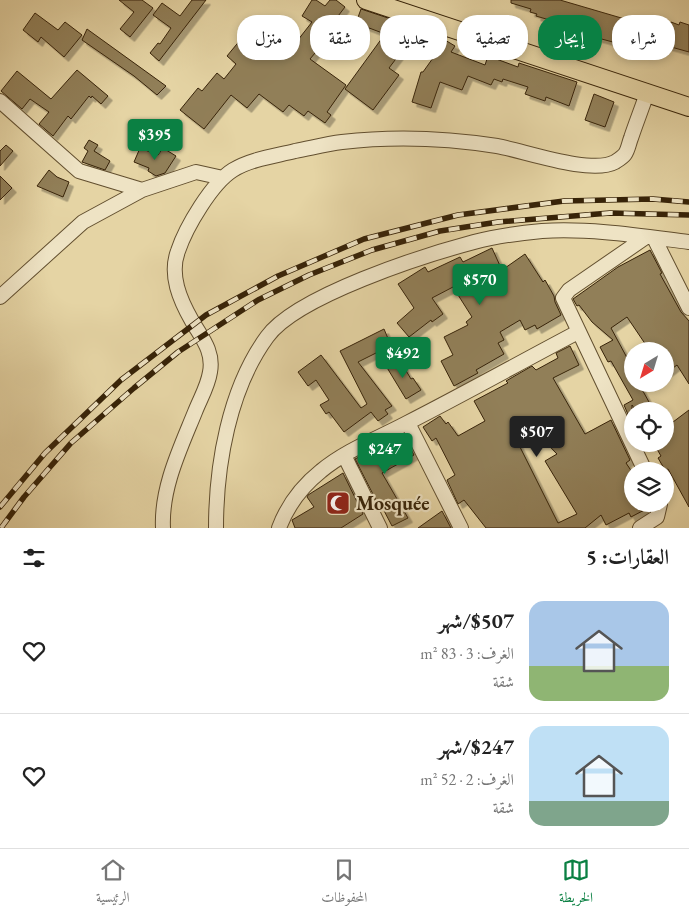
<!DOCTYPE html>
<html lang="ar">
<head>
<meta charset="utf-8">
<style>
	:root { --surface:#fff; --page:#f2f2f2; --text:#222; --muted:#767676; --line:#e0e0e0; --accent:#0b8043 }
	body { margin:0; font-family:"EB Garamond",Amiri,serif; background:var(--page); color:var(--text); direction:rtl; height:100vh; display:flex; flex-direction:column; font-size:19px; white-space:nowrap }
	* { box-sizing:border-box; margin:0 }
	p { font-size:16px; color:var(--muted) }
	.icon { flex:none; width:28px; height:28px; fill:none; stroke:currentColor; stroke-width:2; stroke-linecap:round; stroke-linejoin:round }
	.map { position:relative; height:528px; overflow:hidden; direction:ltr }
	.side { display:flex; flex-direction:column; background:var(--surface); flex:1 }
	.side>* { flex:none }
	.hud { position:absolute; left:15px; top:15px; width:660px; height:45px; direction:rtl; display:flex; gap:10px }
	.needle { width:32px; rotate:218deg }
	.buttons { position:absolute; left:624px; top:342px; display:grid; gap:10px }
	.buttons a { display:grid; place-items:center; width:50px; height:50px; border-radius:50%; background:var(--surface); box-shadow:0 2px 8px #0003; font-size:25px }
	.price { position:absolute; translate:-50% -42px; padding:0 11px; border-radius:5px; background:var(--accent); color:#fff; font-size:16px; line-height:32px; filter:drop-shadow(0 1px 2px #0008) }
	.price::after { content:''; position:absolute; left:50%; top:30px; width:15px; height:11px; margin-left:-8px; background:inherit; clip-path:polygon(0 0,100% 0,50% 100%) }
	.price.on { background:#222; color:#fff }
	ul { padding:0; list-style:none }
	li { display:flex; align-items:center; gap:15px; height:125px; padding:0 20px }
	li+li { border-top:1px solid var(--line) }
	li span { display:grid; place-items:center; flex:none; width:140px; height:100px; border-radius:15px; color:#555 }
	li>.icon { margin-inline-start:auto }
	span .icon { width:60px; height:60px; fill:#fffc; stroke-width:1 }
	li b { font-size:21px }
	h2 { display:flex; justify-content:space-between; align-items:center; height:60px; padding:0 20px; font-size:21px }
	.pill { padding:0 18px; border-radius:20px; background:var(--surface); box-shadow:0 2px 8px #0003; font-size:18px; line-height:45px }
	.pill.on { background:var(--accent); color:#fff }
	.dock { display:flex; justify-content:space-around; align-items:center; height:70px; border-top:1px solid var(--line); background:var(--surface); font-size:14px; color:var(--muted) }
	.dock a { display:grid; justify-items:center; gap:2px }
	.dock .on { color:var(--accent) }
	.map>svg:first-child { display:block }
	.building { fill:#917f59; stroke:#372308; fill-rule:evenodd; filter:url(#shadow) }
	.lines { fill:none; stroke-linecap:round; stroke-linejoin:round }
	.minor-casing { stroke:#624f2f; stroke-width:16 }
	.major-casing { stroke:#372308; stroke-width:20 }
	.minor { stroke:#eee3c4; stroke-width:14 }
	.major { stroke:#e5d4a4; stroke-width:18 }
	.rail-casing { stroke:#372308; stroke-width:5.5 }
	.rail { stroke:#eee3c4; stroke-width:4; stroke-dasharray:11; stroke-linecap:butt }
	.labels { text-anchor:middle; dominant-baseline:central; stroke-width:4.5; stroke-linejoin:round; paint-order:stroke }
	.poi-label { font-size:20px; font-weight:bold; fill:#372308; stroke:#eee3c4; text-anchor:start }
</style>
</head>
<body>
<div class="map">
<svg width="689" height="528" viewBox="0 0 689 528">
	<defs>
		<filter id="shadow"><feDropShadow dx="4.5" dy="4.5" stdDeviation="0" flood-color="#0004"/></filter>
	</defs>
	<rect width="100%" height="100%" fill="#e5d4a4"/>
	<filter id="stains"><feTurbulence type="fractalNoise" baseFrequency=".004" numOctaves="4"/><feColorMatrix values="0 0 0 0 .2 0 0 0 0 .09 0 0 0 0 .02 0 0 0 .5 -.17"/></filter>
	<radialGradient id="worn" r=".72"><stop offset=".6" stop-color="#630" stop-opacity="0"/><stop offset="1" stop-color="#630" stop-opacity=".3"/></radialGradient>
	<path class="building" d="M119,0H142L153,8L130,37L120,29L134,12Z
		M192,0H206L159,61L150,53L158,43L160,44L171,28L153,15L162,3L180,16Z
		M312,0H316L325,6L330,0H336L345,7L322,37L326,40L310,59L346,85L327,112L331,115L325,123L308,111L304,116L289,105L283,112L259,94L247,108L231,95L204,129L180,110L198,88L202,91L217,73L224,79L236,64L227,56L246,33L254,41L257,38L283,59L312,22L302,16Z
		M511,0H560L635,22L636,19L644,21L645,18L670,25L671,22L679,25L680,22L689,25V52L664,45L663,48L656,45L655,48L629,41V44L621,42L620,44L587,35L569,29V27L563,24L536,16L537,14L530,12L531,9L511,3Z
		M361,9L412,26L428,36L418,49L408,43L389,68L399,75L373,110L345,89L385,34L356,23Z
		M35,13L58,30L65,22L82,35L64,57L41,37L38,42L23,30Z
		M87,29L166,86L157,95L134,76L82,40Z
		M440,37L455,46L451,52L485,65L488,56L518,67L519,63L577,82L569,106L546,97L545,101L525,94L528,87L503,79L502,82L494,79L491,85L468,76L462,90L440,82L431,108L412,102L421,72H423L433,58L427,54L431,39L437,42Z
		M77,70L108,96L101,104L92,96L91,98L89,96L71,119L68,116L53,136L39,124L49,112L30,99L22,109L1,91L17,71L51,99Z
		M594,94L614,102L605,127L585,120Z
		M89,140L98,145L94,151L110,161L105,170L82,162L88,151L84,148Z
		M6,145L13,151L0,166V151Z
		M140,148L158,155L163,148L176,156L165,173L156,176L148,171L149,168L134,162Z
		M49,170L57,177L69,182L63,197L37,186Z
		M0,176L12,188L0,200Z
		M492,248L501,268L504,266L505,268L525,254L543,282L545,280L554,296L555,302L561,315L537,329L535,325L525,330L520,320L500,332L504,340L498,343L504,354L476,370L478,373L454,386L441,361L453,355L444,337L468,325L466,322L472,317L453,287L432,298L443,314L432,322L431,320L409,337L397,323L414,308L398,284L425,267L428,272L460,257L463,262Z
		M650,250L662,273L660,274L681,312L689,321V384L677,365L665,374V351H650L627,317L611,328L632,367V384H639L654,411H636L632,405V424L624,405L633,400L611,361L608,362L600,347L613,340L592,322L579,305L577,306L573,299L618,267Z
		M384,329L392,348L380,356L378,352L358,362L392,406L385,410L388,414L378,421L371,412L344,432L329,412L326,414L320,405L329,400L316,380L308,386L298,372L321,355L361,408L367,404L340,351Z
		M570,346L579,365L553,378L585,434L611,420L630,460L626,463L632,472V504H651L650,507L631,517L629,513L606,525L601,515L585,528H486L464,500L458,504L447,480L455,475L436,438L432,441L423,427L440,416L446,424L448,422L458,436L485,421L474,401L508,383L506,381L532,366L536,370L558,358L556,353ZM531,427L557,454L545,461L577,514L558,523L515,437Z
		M399,359L411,379L413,378L421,390L406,399L386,366Z
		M689,410V507L668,469L665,470L658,458L661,456L654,444H665V428Z
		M403,435L414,455L382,473L408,518L392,526L380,503L378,504L355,459Z
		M343,473L363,514L341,528H295L292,520L314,507L307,497L308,495Z
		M442,511L451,528H418Z"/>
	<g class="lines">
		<g class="minor-casing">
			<path id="minor" d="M0,101L79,171L142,190L196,172L223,178
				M654,238L689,308
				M0,297L83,222L142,190
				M408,423L461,528
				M344,455L380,528
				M645,471L563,298L569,290L646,237
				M163,528C161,488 180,449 195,412C200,399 208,386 210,372C214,351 201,337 192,321C180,300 169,275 178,251C186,227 212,183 233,170C251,159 275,156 295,151C311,148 326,144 342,142C393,136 446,138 497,146C525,151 591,175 615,162C618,160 623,157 625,154C628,150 629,143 631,138C636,123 642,108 647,93
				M216,528C216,465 229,389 267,337C296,296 425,255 474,242C496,236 520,233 542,231C591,228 641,236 689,242
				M279,528C288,504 301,487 321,471C346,450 379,438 407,423C464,394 521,362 578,332
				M640,528L657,517L660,504"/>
		</g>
		<g class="major-casing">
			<path id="major" d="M366,0L689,107"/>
		</g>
		<use href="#minor" class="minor"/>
		<use href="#major" class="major"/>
		<g class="rail-casing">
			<path id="rail" d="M0,507L45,453L121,380L206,315L278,276L364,239L458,215L564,201L653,199L689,202
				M1,528L24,497L71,443L134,388L178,352L258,300L309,275L372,250L440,231L498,222L610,213L689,215"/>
		</g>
		<use href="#rail" class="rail"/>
	</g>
	<defs>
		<g id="mosque-square" transform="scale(1.25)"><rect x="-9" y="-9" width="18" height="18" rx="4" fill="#8f2418" stroke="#eee3c4"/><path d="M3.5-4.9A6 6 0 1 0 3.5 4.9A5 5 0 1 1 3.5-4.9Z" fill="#fff"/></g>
	</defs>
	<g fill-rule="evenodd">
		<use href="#mosque-square" x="338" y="503"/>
	</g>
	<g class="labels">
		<g class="poi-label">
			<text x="356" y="503">Mosquée</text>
		</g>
	</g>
	<rect width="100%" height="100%" filter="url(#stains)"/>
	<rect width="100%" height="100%" fill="url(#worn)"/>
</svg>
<div class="buttons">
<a><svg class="needle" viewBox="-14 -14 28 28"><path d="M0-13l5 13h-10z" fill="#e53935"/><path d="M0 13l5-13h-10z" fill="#767676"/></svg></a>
<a><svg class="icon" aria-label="locate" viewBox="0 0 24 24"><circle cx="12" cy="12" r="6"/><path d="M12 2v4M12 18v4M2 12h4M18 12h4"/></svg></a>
<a><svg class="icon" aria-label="layers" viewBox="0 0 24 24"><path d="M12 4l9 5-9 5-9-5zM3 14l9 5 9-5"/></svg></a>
</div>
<b class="price" style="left:155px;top:161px">$395</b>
<b class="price" style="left:480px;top:306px">$570</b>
<b class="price" style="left:403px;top:379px">$492</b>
<b class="price on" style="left:537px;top:458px">$507</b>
<b class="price" style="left:385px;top:475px">$247</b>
<div class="hud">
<a class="pill">شراء</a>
<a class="pill on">إيجار</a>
<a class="pill">تصفية</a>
<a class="pill">جديد</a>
<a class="pill">شقة</a>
<a class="pill">منزل</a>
</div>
</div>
<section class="side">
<h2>العقارات: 5<svg class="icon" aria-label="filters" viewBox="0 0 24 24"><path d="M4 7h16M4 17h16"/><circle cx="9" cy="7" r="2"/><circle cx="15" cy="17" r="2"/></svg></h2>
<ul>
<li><span style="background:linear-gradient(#a9c7e8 65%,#8fb573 0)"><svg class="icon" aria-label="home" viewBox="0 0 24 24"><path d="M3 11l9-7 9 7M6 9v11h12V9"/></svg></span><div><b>$507/شهر</b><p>الغرف: 3 · 83 m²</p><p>شقة</p></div><svg class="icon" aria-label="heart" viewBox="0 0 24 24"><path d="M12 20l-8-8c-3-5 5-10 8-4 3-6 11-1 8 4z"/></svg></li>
<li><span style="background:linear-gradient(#bfe0f5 75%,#7fa58c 0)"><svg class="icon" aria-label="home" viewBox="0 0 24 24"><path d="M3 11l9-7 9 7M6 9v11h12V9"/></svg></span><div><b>$247/شهر</b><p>الغرف: 2 · 52 m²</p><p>شقة</p></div><svg class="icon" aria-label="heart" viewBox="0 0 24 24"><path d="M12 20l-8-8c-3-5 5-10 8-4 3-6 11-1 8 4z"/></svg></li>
</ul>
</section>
<nav class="dock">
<a class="on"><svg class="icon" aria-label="map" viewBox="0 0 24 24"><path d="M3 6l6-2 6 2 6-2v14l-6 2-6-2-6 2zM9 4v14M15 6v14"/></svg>الخريطة</a>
<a><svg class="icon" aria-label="saved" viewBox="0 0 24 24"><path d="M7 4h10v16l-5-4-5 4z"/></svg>المحفوظات</a>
<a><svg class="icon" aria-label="home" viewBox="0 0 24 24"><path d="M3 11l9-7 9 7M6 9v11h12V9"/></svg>الرئيسية</a>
</nav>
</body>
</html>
